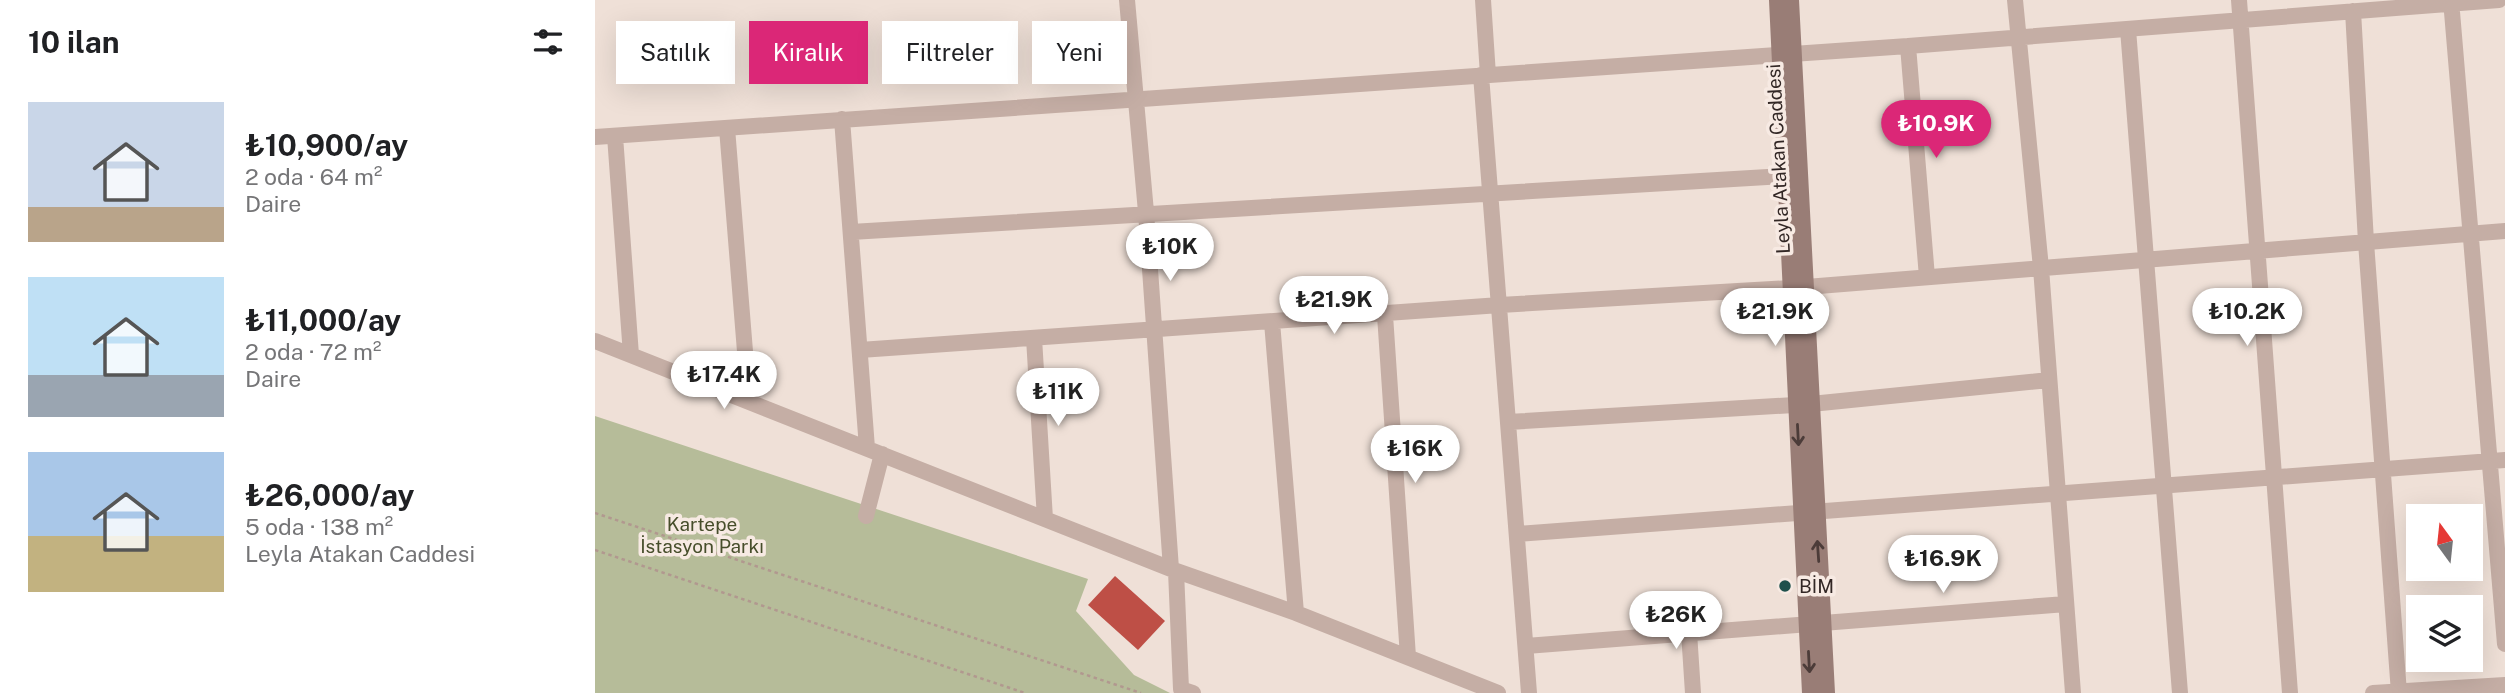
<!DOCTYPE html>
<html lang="tr">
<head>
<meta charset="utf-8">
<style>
	:root { --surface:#fff; --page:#f6f6f6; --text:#202124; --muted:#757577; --accent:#db2777 }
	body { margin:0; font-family:"Public Sans",sans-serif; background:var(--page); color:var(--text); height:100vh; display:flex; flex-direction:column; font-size:26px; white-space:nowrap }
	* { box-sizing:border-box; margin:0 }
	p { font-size:23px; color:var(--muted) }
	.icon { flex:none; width:38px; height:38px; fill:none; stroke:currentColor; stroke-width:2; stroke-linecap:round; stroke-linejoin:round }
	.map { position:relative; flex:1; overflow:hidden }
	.panel { display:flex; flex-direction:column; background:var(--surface); width:595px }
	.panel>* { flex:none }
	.hud { position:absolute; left:21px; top:21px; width:665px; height:63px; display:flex; gap:14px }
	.needle { width:46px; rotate:345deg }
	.controls { position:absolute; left:1811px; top:504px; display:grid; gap:14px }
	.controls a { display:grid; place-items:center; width:77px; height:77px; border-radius:0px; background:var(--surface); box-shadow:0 7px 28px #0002; font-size:35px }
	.price { position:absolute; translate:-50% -60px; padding:0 16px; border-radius:24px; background:#fff; color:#222; font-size:23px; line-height:46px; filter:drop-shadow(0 2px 4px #0008) }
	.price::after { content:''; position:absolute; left:50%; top:42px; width:21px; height:16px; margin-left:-10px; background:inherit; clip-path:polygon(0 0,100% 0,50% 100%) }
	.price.on { background:var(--accent); color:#fff }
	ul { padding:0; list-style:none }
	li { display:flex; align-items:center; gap:21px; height:175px; padding:0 28px }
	li span { display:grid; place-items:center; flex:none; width:196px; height:140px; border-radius:0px; color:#555 }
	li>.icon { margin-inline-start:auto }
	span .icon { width:84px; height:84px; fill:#fffc; stroke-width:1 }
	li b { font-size:30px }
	h2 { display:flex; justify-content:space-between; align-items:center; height:84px; padding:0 28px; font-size:30px }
	.chip { padding:0 24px; border-radius:0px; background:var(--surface); box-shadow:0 7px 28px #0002; font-size:24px; line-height:63px }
	.chip.on { background:var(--accent); color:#fff }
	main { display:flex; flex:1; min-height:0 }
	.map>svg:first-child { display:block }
	.green { fill:#b6bc99 }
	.building { fill:#be4f46 }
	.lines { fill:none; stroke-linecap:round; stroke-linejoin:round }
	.path { stroke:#b1988f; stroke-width:2.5; stroke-dasharray:3.5 3.5; stroke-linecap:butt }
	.minor { stroke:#c5aea5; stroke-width:16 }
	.secondary { stroke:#997d76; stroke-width:18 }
	.oneway { stroke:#4c3c39 }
	.poi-dot { fill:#1e504b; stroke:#f7eae3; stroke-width:2.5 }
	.labels { text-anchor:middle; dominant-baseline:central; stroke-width:7; stroke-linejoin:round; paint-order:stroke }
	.street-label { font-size:19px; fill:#322725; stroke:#f7eae3 }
	.park-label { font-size:19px; fill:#474e2b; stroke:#f7eae3 }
	.poi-label { font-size:19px; fill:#322725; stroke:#f7eae3; text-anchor:start }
</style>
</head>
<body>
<main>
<section class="panel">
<h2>10 ilan<svg class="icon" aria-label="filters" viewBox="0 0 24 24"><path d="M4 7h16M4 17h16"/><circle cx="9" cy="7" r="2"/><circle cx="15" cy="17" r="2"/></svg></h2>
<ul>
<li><span style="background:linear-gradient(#c9d6e8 75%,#b9a48a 0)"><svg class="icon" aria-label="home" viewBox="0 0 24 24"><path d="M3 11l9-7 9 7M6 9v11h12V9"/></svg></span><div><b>₺10,900/ay</b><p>2 oda · 64 m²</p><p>Daire</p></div></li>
<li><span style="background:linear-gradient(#bfe0f5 70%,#9aa5b1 0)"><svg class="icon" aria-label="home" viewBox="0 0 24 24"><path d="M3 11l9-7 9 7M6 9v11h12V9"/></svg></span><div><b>₺11,000/ay</b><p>2 oda · 72 m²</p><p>Daire</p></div></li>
<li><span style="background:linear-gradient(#a9c7e8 60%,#c2b280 0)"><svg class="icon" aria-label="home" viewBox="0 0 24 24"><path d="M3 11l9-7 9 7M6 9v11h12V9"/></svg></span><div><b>₺26,000/ay</b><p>5 oda · 138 m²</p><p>Leyla Atakan Caddesi</p></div></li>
</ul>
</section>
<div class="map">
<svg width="1910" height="693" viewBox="0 0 1910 693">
	<rect width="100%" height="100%" fill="#efe0d7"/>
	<path class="green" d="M0,416L493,579L481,611L539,675L575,693H0Z"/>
	<path class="building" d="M520,576L570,621L543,650L493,605Z"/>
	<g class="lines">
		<path class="path" d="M0,513L546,693
			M0,550L430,693"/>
		<path class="minor" d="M532,0L551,212L576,569
			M888,0L893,75
			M1420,0L1446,268L1478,693
			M1644,0L1695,693
			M1856,0L1910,644
			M1758,11L1771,242L1804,693
			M1533,29L1585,693
			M1313,46L1332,277
			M886,75L934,693
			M247,119L272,448
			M132,128L154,401
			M20,136L36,355
			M0,137L1313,46L1904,0
			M256,232L1204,175
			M790,315L813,657
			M677,322L701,613
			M439,338L450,519
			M0,341L576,569L701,613L903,693
			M265,350L905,305L1211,287L1910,231
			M913,422L1216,404L1454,380
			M271,516L287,454
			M922,534L1910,460
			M581,571L586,689L598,693
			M1094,632L1098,693
			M931,646L1471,604
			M1778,693L1910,685"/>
		<path class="secondary" d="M1183,0L1216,693
			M1195,0L1231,693"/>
	</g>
	<defs><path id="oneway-shaft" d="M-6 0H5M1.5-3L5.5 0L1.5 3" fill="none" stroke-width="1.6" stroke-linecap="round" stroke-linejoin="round" transform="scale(1.75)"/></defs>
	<g class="oneway">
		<use href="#oneway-shaft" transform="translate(1203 435) rotate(87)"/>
		<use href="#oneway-shaft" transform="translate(1223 551) rotate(-94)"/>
		<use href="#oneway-shaft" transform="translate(1214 662) rotate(87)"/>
	</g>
	<circle class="poi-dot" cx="1190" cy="586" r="7"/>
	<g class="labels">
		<g class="street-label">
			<text transform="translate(1183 159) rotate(-93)">Leyla Atakan Caddesi</text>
		</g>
		<g class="park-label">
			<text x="107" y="524">Kartepe<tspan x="107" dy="22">İstasyon Parkı</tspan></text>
		</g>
		<g class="poi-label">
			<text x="1204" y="586">BİM</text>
		</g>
	</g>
</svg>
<div class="controls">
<a><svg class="needle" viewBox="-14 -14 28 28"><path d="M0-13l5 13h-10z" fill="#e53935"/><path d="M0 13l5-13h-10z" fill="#757577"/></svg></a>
<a><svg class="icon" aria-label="layers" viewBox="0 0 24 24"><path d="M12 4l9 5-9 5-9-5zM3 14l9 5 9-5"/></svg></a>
</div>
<b class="price on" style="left:1341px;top:160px">₺10.9K</b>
<b class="price" style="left:575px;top:283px">₺10K</b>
<b class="price" style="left:739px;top:336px">₺21.9K</b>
<b class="price" style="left:1180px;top:348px">₺21.9K</b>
<b class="price" style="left:1652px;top:348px">₺10.2K</b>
<b class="price" style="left:129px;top:411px">₺17.4K</b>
<b class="price" style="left:463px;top:428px">₺11K</b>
<b class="price" style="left:820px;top:485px">₺16K</b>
<b class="price" style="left:1348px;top:595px">₺16.9K</b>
<b class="price" style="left:1081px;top:651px">₺26K</b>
<div class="hud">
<a class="chip">Satılık</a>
<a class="chip on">Kiralık</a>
<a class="chip">Filtreler</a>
<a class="chip">Yeni</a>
</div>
</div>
</main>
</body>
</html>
